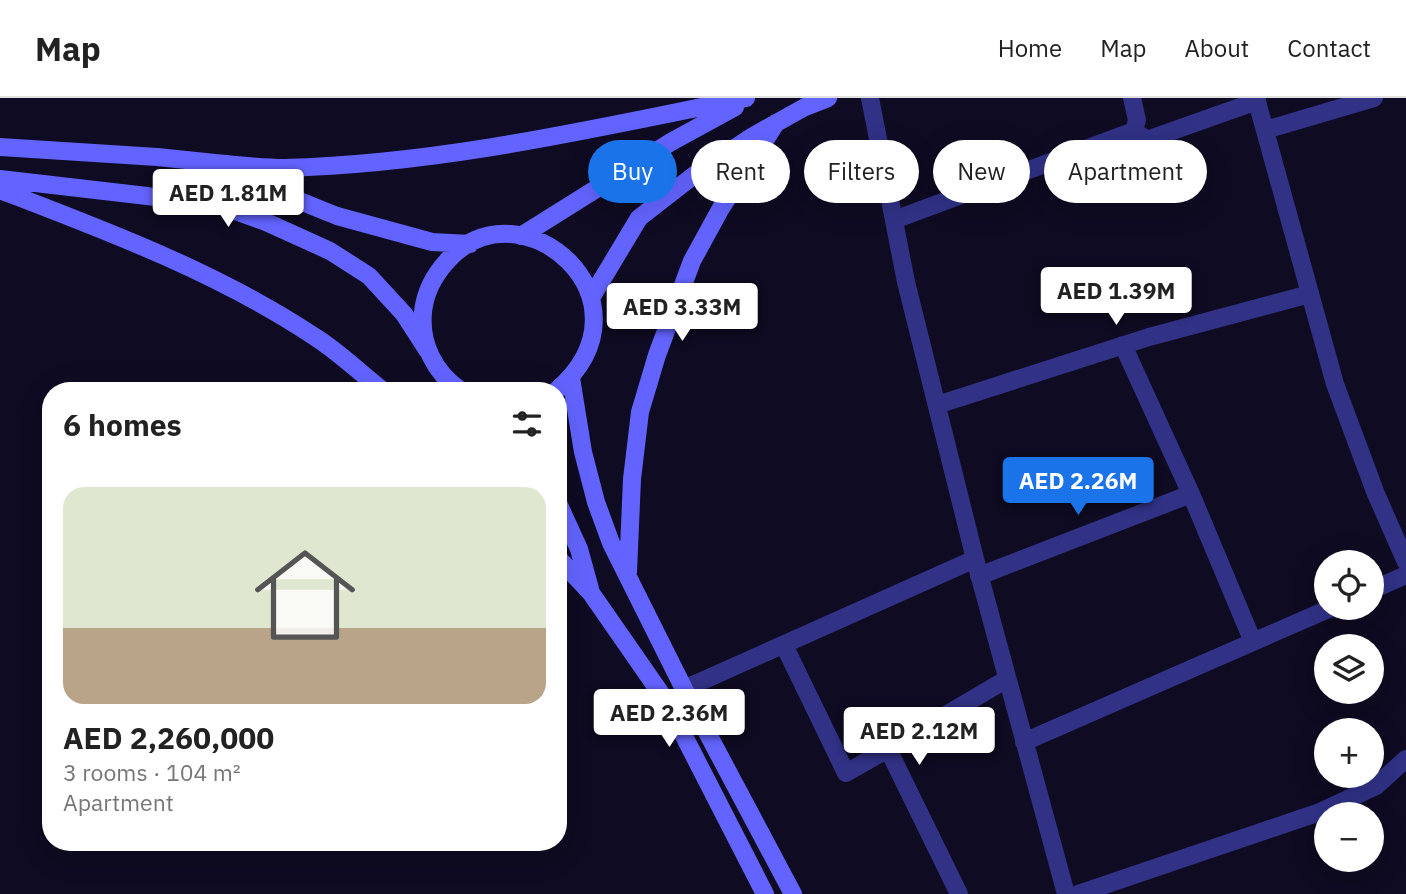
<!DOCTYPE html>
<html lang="en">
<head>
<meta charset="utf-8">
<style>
	:root { --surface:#fff; --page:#f6f6f6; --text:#222; --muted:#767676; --line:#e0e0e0; --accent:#1a73e8 }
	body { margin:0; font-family:"IBM Plex Sans",sans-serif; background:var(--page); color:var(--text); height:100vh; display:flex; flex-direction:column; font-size:26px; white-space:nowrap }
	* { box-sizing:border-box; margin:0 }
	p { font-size:23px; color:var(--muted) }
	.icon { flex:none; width:38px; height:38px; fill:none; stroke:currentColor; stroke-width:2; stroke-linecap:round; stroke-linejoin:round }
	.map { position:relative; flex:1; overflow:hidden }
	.sheet { position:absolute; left:42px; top:284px; width:525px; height:469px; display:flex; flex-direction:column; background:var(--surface); border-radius:28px; box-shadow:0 7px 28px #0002 }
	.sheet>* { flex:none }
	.hud { position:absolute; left:588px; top:42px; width:665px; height:63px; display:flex; gap:14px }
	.controls { position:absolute; left:1314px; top:452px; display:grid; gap:14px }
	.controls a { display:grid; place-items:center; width:70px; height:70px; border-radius:50%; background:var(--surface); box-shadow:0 7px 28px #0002; font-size:35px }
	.price { position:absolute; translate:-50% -60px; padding:0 16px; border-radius:7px; background:#fff; color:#222; font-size:23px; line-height:46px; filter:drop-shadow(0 2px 4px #0008) }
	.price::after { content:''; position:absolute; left:50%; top:42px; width:21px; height:16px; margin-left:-10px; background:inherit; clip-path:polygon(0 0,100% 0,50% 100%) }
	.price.on { background:var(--accent); color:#fff }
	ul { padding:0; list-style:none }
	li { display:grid; align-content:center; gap:14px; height:371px; padding:0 21px }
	li span { display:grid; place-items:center; height:217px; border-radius:21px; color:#555 }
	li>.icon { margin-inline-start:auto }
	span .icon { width:126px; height:126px; fill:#fffc; stroke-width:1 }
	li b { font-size:30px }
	h2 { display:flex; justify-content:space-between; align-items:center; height:84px; padding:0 21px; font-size:30px }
	.chip { padding:0 24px; border-radius:32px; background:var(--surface); box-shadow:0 7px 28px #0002; font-size:24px; line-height:63px }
	.chip.on { background:var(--accent); color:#fff }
	header { display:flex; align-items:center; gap:42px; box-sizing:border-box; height:98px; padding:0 35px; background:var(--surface); border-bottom:2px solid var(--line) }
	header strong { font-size:33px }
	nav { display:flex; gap:38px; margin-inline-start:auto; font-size:24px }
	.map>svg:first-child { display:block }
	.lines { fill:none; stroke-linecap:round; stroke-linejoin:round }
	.minor { stroke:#313186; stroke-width:18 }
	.secondary { stroke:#6364ff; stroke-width:18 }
</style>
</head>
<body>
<header>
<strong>Map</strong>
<nav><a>Home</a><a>Map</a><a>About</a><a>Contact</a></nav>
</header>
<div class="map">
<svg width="1406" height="796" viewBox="0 0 1406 796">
	<rect width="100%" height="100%" fill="#0e0b22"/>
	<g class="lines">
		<path class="minor" d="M870,0L906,184L975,461L1066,796
			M1132,0L1137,22L1134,33
			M1256,0L1335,286L1376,396L1406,464
			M1265,32L1374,0
			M894,122L1134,33L1147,42L1257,3
			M1123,247L1191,396L1253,544
			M937,307L1149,239L1310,196
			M979,478L1191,396
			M1372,492L1406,477
			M784,547L846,675L888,651
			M684,591L975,461
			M1024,644L1333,509
			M959,796L888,651L1007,581
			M1078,796L1320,714L1376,688L1406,661"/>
		<path class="secondary" d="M0,49L157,59L215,65L270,91L337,118L432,144L470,146
			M215,65C238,67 261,70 284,70C440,66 593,31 746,0
			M0,81L216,106L266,124L330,153L369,178L404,216L428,253
			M0,92C107,133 219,175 315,239C339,254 360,275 382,292
			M521,138L671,44L735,9
			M591,200L639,120L693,78L753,38L805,9L828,0
			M571,280L583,354L596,404L611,445L684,591L793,796
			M460,292C434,274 420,245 423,214C425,194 434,177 448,162C522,82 660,203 557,292
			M558,405L579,451L590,491
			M558,460L591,495L666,603L765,796
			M628,474L632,381L640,314L657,257L692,163L721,110L776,25"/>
	</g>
</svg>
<div class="controls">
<a><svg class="icon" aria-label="locate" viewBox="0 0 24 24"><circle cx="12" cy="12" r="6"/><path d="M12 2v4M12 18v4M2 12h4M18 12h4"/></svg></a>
<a><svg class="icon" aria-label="layers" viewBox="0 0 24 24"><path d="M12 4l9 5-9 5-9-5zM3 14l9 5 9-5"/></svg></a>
<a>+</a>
<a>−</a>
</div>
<b class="price" style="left:228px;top:131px">AED 1.81M</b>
<b class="price" style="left:1116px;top:229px">AED 1.39M</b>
<b class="price" style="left:682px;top:245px">AED 3.33M</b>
<b class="price on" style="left:1078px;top:419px">AED 2.26M</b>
<b class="price" style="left:669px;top:651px">AED 2.36M</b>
<b class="price" style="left:919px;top:669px">AED 2.12M</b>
<div class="hud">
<a class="chip on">Buy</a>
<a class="chip">Rent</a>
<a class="chip">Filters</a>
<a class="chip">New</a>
<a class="chip">Apartment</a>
</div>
<section class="sheet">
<h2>6 homes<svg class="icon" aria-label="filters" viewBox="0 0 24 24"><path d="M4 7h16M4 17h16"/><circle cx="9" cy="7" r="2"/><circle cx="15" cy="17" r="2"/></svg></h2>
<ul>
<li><span style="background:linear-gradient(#dfe7d0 65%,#b9a48a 0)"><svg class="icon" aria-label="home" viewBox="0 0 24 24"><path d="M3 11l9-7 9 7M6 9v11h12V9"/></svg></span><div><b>AED 2,260,000</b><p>3 rooms · 104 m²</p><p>Apartment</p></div></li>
</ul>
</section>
</div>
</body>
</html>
